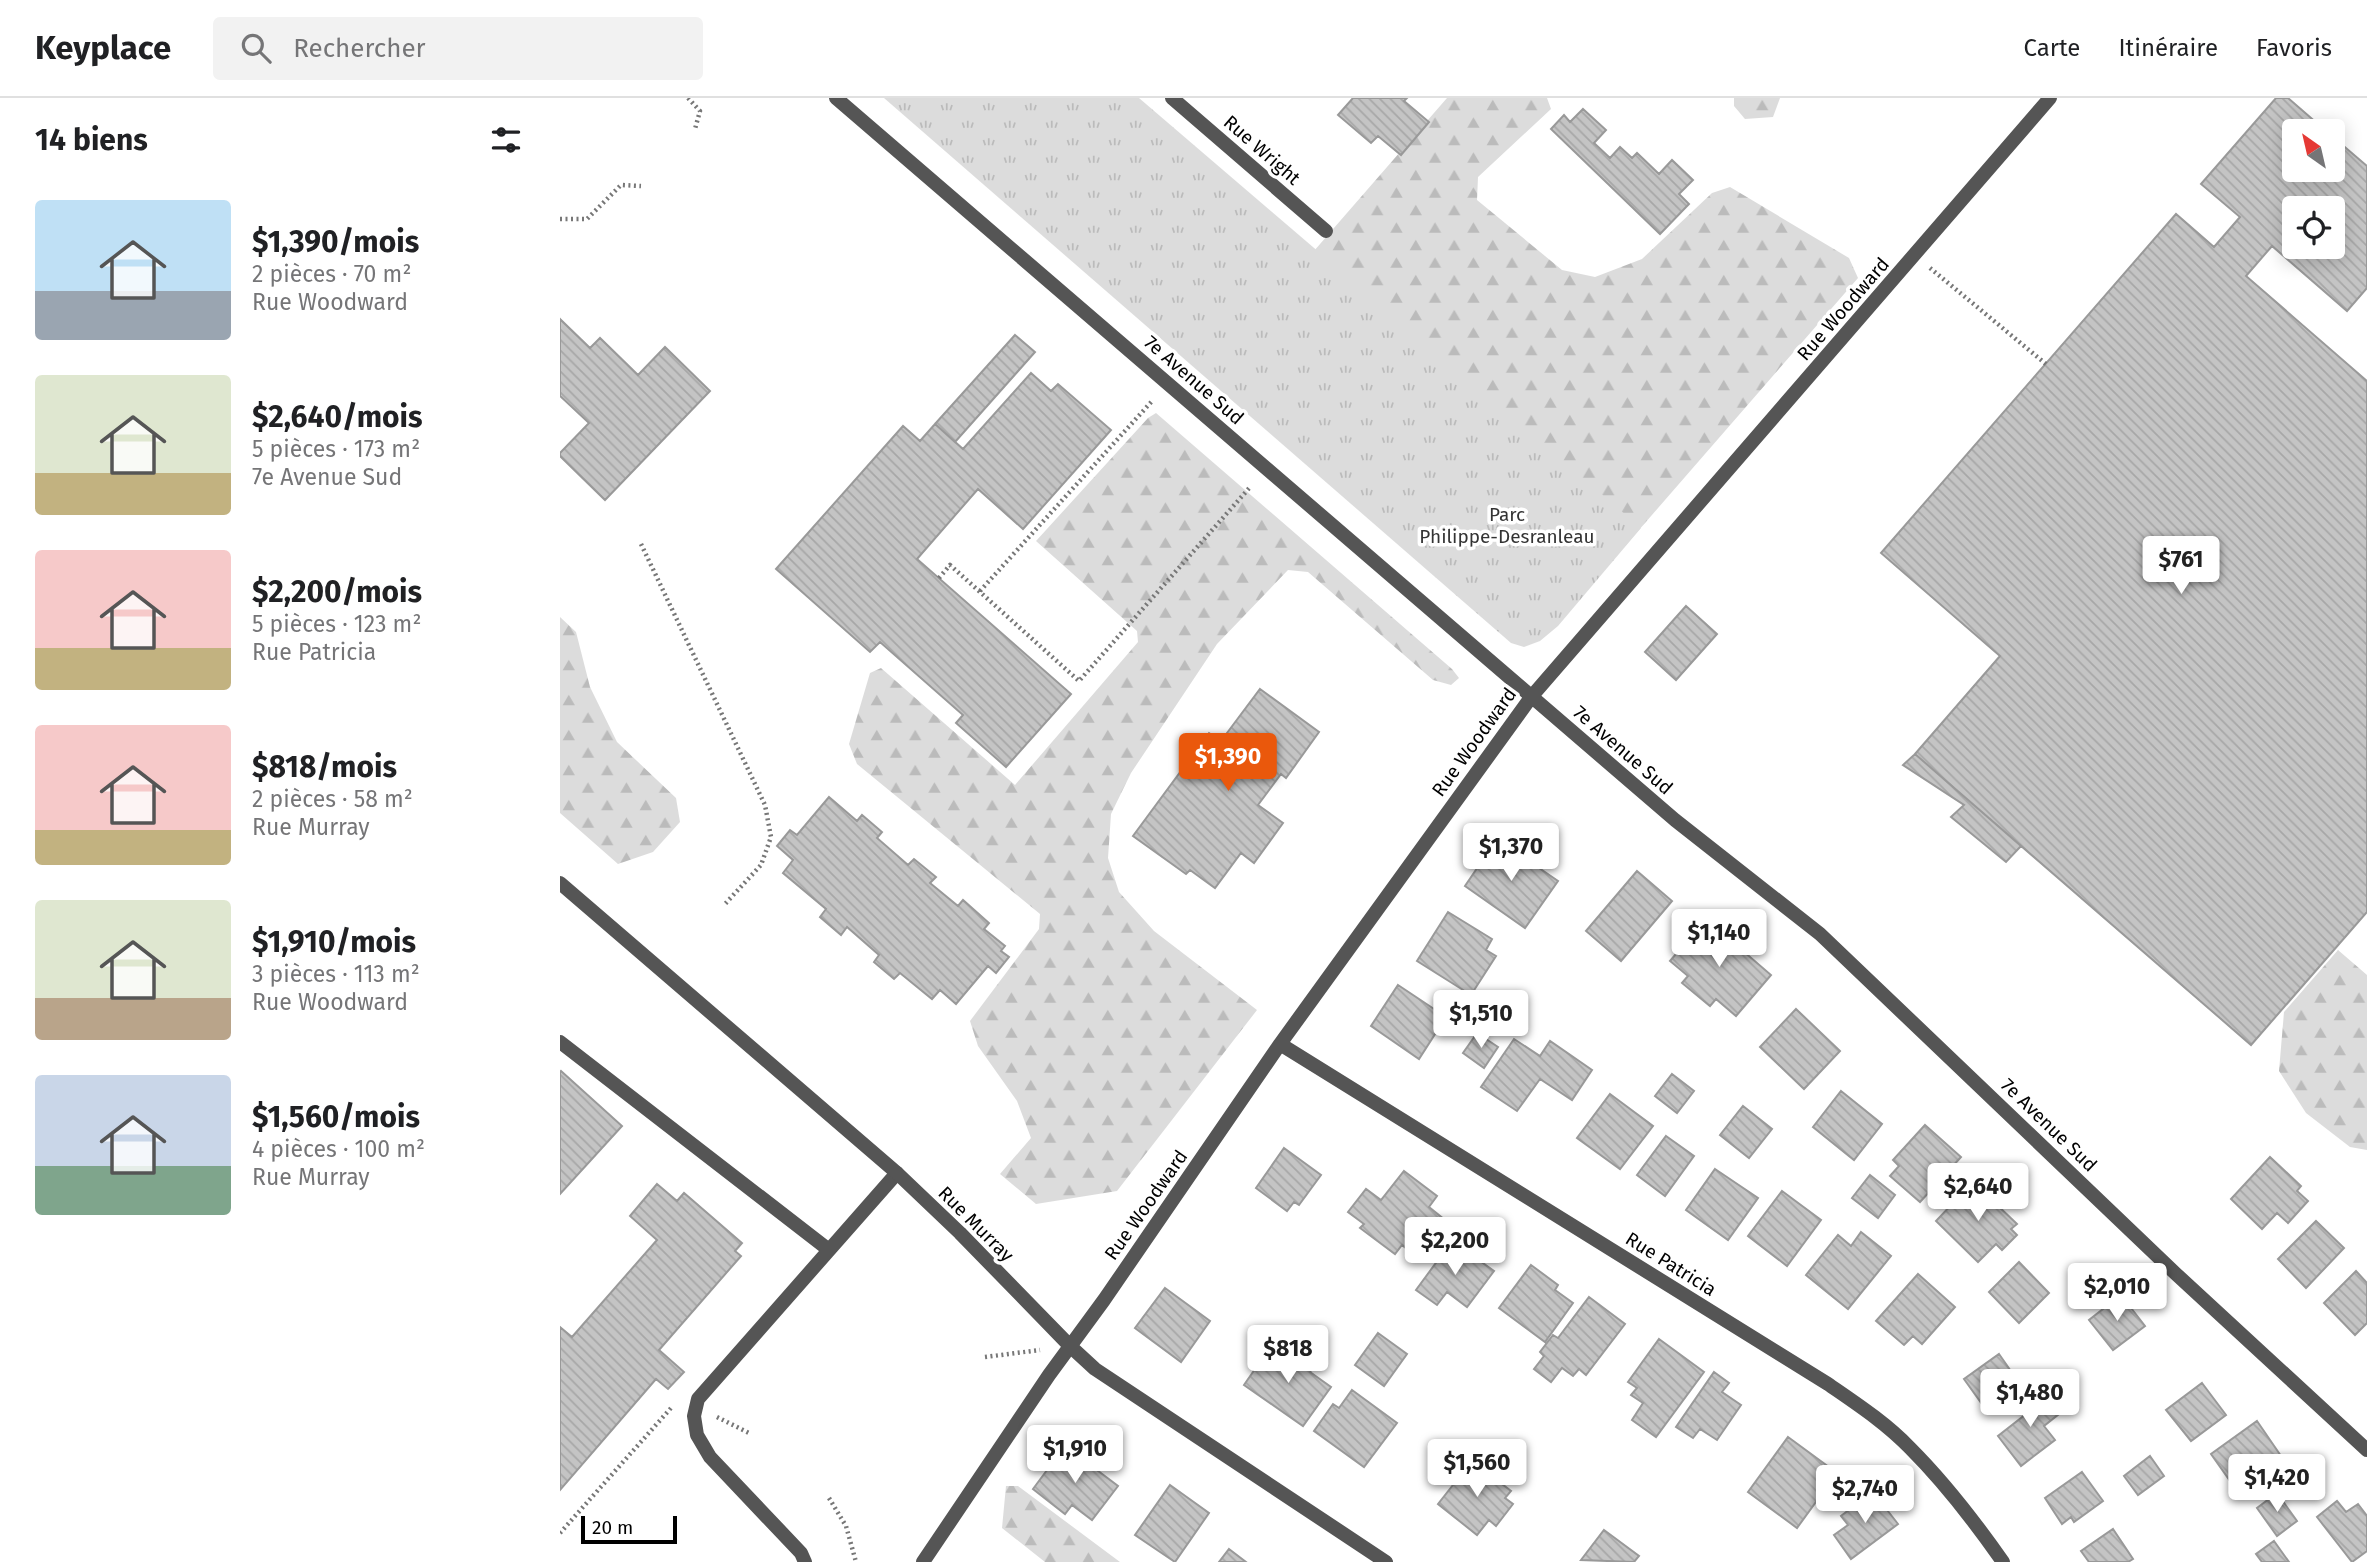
<!DOCTYPE html>
<html lang="fr">
<head>
<meta charset="utf-8">
<style>
	:root { --surface:#fff; --page:#f2f2f2; --text:#202124; --muted:#757577; --line:#e0e0e0; --accent:#ea580c }
	body { margin:0; font-family:"Fira Sans",sans-serif; background:var(--page); color:var(--text); height:100vh; display:flex; flex-direction:column; font-size:26px; white-space:nowrap }
	* { box-sizing:border-box; margin:0 }
	p { font-size:23px; color:var(--muted) }
	.icon { flex:none; width:38px; height:38px; fill:none; stroke:currentColor; stroke-width:2; stroke-linecap:round; stroke-linejoin:round }
	.map { position:relative; flex:1; overflow:hidden }
	.details { display:flex; flex-direction:column; background:var(--surface); width:560px }
	.details>* { flex:none }
	.needle { width:46px; rotate:326deg }
	.controls { position:absolute; left:1722px; top:21px; display:grid; gap:14px }
	.controls a { display:grid; place-items:center; width:63px; height:63px; border-radius:7px; background:var(--surface); box-shadow:0 4px 18px #0003; font-size:35px }
	.scale { position:absolute; left:21px; bottom:18px; width:96px; box-sizing:border-box; padding-left:7px; border:4px solid #000; border-top:0; font-size:19px; line-height:24px; white-space:nowrap; color:#000; -webkit-text-stroke:5px #fff; paint-order:stroke }
	.price { position:absolute; translate:-50% -60px; padding:0 16px; border-radius:7px; background:#fff; color:#222; font-size:23px; line-height:46px; filter:drop-shadow(0 2px 4px #0008) }
	.price::after { content:''; position:absolute; left:50%; top:42px; width:21px; height:16px; margin-left:-10px; background:inherit; clip-path:polygon(0 0,100% 0,50% 100%) }
	.price.active { background:var(--accent); color:#fff }
	ul { padding:0; list-style:none }
	li { display:flex; align-items:center; gap:21px; height:175px; padding:0 35px }
	li span { display:grid; place-items:center; flex:none; width:196px; height:140px; border-radius:7px; color:#555 }
	li>.icon { margin-inline-start:auto }
	span .icon { width:84px; height:84px; fill:#fffc; stroke-width:1 }
	li b { font-size:30px }
	h2 { display:flex; justify-content:space-between; align-items:center; height:84px; padding:0 35px; font-size:30px }
	header { display:flex; align-items:center; gap:42px; box-sizing:border-box; height:98px; padding:0 35px; background:var(--surface); border-bottom:2px solid var(--line) }
	header strong { font-size:33px }
	nav { display:flex; gap:38px; margin-inline-start:auto; font-size:24px }
	.search { width:490px; height:63px; background:var(--page); display:flex; align-items:center; gap:18px; box-sizing:border-box; padding:0 24px; border-radius:7px; color:var(--muted); font-size:26px }
	main { display:flex; flex:1; min-height:0 }
	.map>svg:first-child { display:block }
	.forest { fill:url(#forest-firs) }
	.park { fill:url(#park-tufts) }
	.building { fill:url(#building-back-hatch); stroke:#999; stroke-width:2; fill-rule:evenodd }
	.lines { fill:none; stroke-linecap:round; stroke-linejoin:round }
	.path { stroke:#777; stroke-width:4.5; stroke-dasharray:2 3.5; stroke-linecap:butt }
	.lane { stroke:#555; stroke-width:14 }
	.street { stroke:#555; stroke-width:14 }
	.labels { text-anchor:middle; dominant-baseline:central; stroke-width:7; stroke-linejoin:round; paint-order:stroke }
	.street-label { font-size:19px; fill:#000; stroke:#fff }
	.park-label { font-size:19px; fill:#333; stroke:#fff }
</style>
</head>
<body>
<header>
<strong>Keyplace</strong>
<div class="search"><svg class="icon" aria-label="search" viewBox="0 0 24 24"><circle cx="10" cy="10" r="6"/><path d="M15 15l6 6"/></svg>Rechercher</div>
<nav><a>Carte</a><a>Itinéraire</a><a>Favoris</a></nav>
</header>
<main>
<section class="details">
<h2>14 biens<svg class="icon" aria-label="filters" viewBox="0 0 24 24"><path d="M4 7h16M4 17h16"/><circle cx="9" cy="7" r="2"/><circle cx="15" cy="17" r="2"/></svg></h2>
<ul>
<li><span style="background:linear-gradient(#bfe0f5 65%,#9aa5b1 0)"><svg class="icon" aria-label="home" viewBox="0 0 24 24"><path d="M3 11l9-7 9 7M6 9v11h12V9"/></svg></span><div><b>$1,390/mois</b><p>2 pièces · 70 m²</p><p>Rue Woodward</p></div></li>
<li><span style="background:linear-gradient(#dfe7d0 70%,#c2b280 0)"><svg class="icon" aria-label="home" viewBox="0 0 24 24"><path d="M3 11l9-7 9 7M6 9v11h12V9"/></svg></span><div><b>$2,640/mois</b><p>5 pièces · 173 m²</p><p>7e Avenue Sud</p></div></li>
<li><span style="background:linear-gradient(#f6c9c9 70%,#c2b280 0)"><svg class="icon" aria-label="home" viewBox="0 0 24 24"><path d="M3 11l9-7 9 7M6 9v11h12V9"/></svg></span><div><b>$2,200/mois</b><p>5 pièces · 123 m²</p><p>Rue Patricia</p></div></li>
<li><span style="background:linear-gradient(#f6c9c9 75%,#c2b280 0)"><svg class="icon" aria-label="home" viewBox="0 0 24 24"><path d="M3 11l9-7 9 7M6 9v11h12V9"/></svg></span><div><b>$818/mois</b><p>2 pièces · 58 m²</p><p>Rue Murray</p></div></li>
<li><span style="background:linear-gradient(#dfe7d0 70%,#b9a48a 0)"><svg class="icon" aria-label="home" viewBox="0 0 24 24"><path d="M3 11l9-7 9 7M6 9v11h12V9"/></svg></span><div><b>$1,910/mois</b><p>3 pièces · 113 m²</p><p>Rue Woodward</p></div></li>
<li><span style="background:linear-gradient(#c9d6e8 65%,#7fa58c 0)"><svg class="icon" aria-label="home" viewBox="0 0 24 24"><path d="M3 11l9-7 9 7M6 9v11h12V9"/></svg></span><div><b>$1,560/mois</b><p>4 pièces · 100 m²</p><p>Rue Murray</p></div></li>
</ul>
</section>
<div class="map">
<svg width="1807" height="1464" viewBox="0 0 1807 1464">
	<defs>
		<pattern id="forest-firs" width="22" height="20" patternUnits="userSpaceOnUse" patternTransform="scale(1.75)"><rect width="22" height="20" fill="#dcdcdc"/><path d="M5 1l3.5 6h-7zM16 11l3.5 6h-7z" fill="#bbb"/></pattern>
		<pattern id="park-tufts" width="24" height="20" patternUnits="userSpaceOnUse" patternTransform="scale(1.75)"><rect width="24" height="20" fill="#dcdcdc"/><path d="M3 7l-1-3M5 7V3M7 7l1-3M15 17l-1-3M17 17v-4M19 17l1-3" fill="none" stroke="#bbb"/></pattern>
		<pattern id="building-back-hatch" width="6" height="6" patternUnits="userSpaceOnUse" patternTransform="scale(1.75)"><rect width="6" height="6" fill="#c4c4c4"/><path d="M-1 5l2 2M0 0l6 6M5-1l2 2" fill="none" stroke="#a7a7a7"/></pattern>
	</defs>
	<rect width="100%" height="100%" fill="#fff"/>
	<path class="forest" d="M887,0H987L991,11L918,79L917,102L1002,172L1035,179L1082,161L1152,95L1170,89L1289,160L1298,180L1065,448L747,161Z
		M1174,0H1220L1213,19L1185,21L1174,8Z
		M596,315L892,571L899,580L891,587L873,582L748,474L728,472L657,546L571,675L551,716L548,760L559,794L594,833L697,912L557,1093L476,1106L440,1076L471,1040L457,1003L418,948L410,923L479,831L480,816L297,666L289,646L310,575L321,570L455,687L578,544L577,533L476,443L588,320Z
		M0,519L16,534L30,589L57,644L116,700L120,724L93,754L58,766L0,715Z
		M1778,852L1807,877V1052L1790,1049L1746,1015L1719,973L1724,914Z
		M446,1388H458L560,1464H485L442,1430Z"/>
	<path class="park" d="M324,0H579L1081,430L998,528L980,543L964,549L951,545Z"/>
	<path class="building" d="M793,0H847L844,3L869,24L841,57L818,38L811,45L778,17Z
		M1716,0H1728L1766,33H1734V72H1773V39L1807,68V190L1787,213L1712,148L1686,178L1807,283V814L1691,947L1355,656L1440,558L1321,455L1616,116L1654,149L1680,119L1641,86ZM1734,110H1773V149H1734Z
		M1023,11L1046,32L1034,45L1050,60L1060,49L1072,60L1077,55L1099,76L1112,62L1133,82L1119,96L1129,106L1100,136L991,31L1004,17L1010,24Z
		M0,221L30,250L40,240L78,277L105,249L150,293L45,402L0,358V355L29,325L0,298Z
		M455,237L475,254L395,344L375,326Z
		M471,275L491,293L498,286L551,332L463,431L418,391L357,461L511,596L446,669L396,625L403,617L320,544L310,554L216,471L343,328L360,343L375,326L403,351Z
		M1126,508L1157,536L1116,582L1085,554Z
		M700,591L759,634L726,680L721,676L698,707L723,725L694,765L681,755L655,790L630,772L626,776L573,738L649,635L661,643Z
		M1355,656L1461,748L1446,764L1391,719L1404,707L1343,667Z
		M269,699L297,723L302,717L322,734L317,740L348,767L354,761L376,779L370,785L398,808L403,802L429,825L424,831L445,848L441,853L449,859L436,875L428,868L396,906L380,892L372,901L340,875L334,881L314,864L319,857L287,829L281,837L260,819L266,811L223,775L233,762L217,748L230,732L237,737Z
		M937,741L998,783L965,830L905,788Z
		M1077,773L1112,803L1061,863L1026,833Z
		M888,814L932,841L926,852L936,858L911,897L857,863Z
		M1146,821L1211,877L1176,918L1156,901L1150,908L1122,885L1128,878L1110,863Z
		M838,887L886,919L859,961L811,928Z
		M1236,911L1280,953L1244,991L1200,949Z
		M917,935L938,949L924,970L903,955Z
		M954,941L980,958L990,943L1032,972L1012,1002L980,981L957,1013L921,989Z
		M1,973L62,1028L0,1096V974Z
		M1112,976L1134,993L1117,1015L1095,998Z
		M1281,993L1322,1026L1294,1062L1253,1029Z
		M1050,996L1093,1028L1060,1071L1017,1040Z
		M1183,1008L1212,1031L1189,1060L1160,1037Z
		M1365,1027L1401,1059L1360,1104L1330,1078L1339,1068L1333,1062Z
		M1106,1038L1134,1058L1105,1098L1077,1077Z
		M724,1050L761,1077L739,1107L734,1104L727,1113L696,1090Z
		M1710,1059L1741,1088L1737,1093L1748,1103L1728,1125L1717,1115L1702,1131L1671,1101Z
		M1155,1071L1198,1100L1168,1142L1126,1112Z
		M844,1073L877,1098L869,1109L885,1122L857,1159L842,1147L835,1156L800,1130L804,1126L788,1114L806,1091L821,1102Z
		M1310,1077L1335,1097L1318,1120L1292,1100Z
		M1413,1084L1457,1126L1451,1131L1457,1137L1442,1152L1436,1146L1418,1164L1376,1123Z
		M97,1086L117,1103L124,1095L182,1145L175,1153L181,1158L99,1252L124,1274L108,1291L96,1281L0,1392V1229L12,1239L97,1142L70,1118Z
		M1222,1093L1261,1122L1227,1168L1188,1138Z
		M1756,1123L1784,1150L1746,1190L1718,1161Z
		M1301,1134L1331,1158L1288,1211L1246,1177L1278,1137L1291,1148Z
		M892,1143L934,1173L907,1209L887,1194L877,1207L856,1192Z
		M1459,1164L1489,1195L1459,1225L1429,1194Z
		M971,1167L998,1187L995,1192L1013,1205L985,1244L939,1210Z
		M1796,1173L1807,1185V1225L1795,1237L1764,1205Z
		M1358,1176L1395,1209L1362,1246L1353,1238L1344,1247L1316,1223Z
		M605,1190L650,1223L621,1264L575,1230Z
		M1561,1197L1585,1228L1553,1252L1529,1222Z
		M1029,1199L1065,1226L1026,1277L1019,1271L1013,1278L1002,1270L991,1284L974,1271L984,1258L980,1254L993,1237L998,1240Z
		M818,1235L847,1256L824,1288L795,1267Z
		M1099,1241L1144,1274L1096,1339L1072,1322L1083,1305L1071,1297L1077,1290L1068,1284Z
		M713,1245L752,1271L750,1274L771,1289L743,1328L684,1287Z
		M1439,1256L1462,1289L1427,1313L1404,1281Z
		M1154,1274L1169,1285L1162,1294L1181,1307L1157,1342L1140,1331L1133,1340L1116,1329Z
		M1642,1285L1666,1317L1631,1343L1606,1312Z
		M792,1292L837,1325L804,1369L754,1333L773,1306L779,1310Z
		M1479,1292L1499,1316L1484,1328L1495,1342L1461,1368L1438,1338L1466,1316L1459,1307Z
		M1697,1323L1721,1358L1675,1390L1651,1356Z
		M1228,1339L1277,1375L1237,1430L1188,1394Z
		M505,1348L558,1388L532,1422L512,1407L505,1416L473,1391Z
		M1590,1358L1604,1378L1578,1397L1564,1378Z
		M912,1363L951,1393L945,1400L953,1406L936,1428L929,1422L917,1437L878,1406Z
		M1522,1374L1543,1403L1514,1424L1511,1419L1502,1426L1485,1400Z
		M610,1387L649,1415L615,1464L575,1437Z
		M1313,1394L1338,1426L1291,1461L1274,1437L1288,1427L1281,1418Z
		M1717,1395L1737,1423L1717,1438L1697,1410Z
		M1777,1403L1786,1414L1798,1406L1807,1418V1453L1792,1464L1757,1419Z
		M1553,1431L1573,1461L1568,1464H1529L1521,1453Z
		M1044,1432L1079,1458L1074,1464L1021,1462Z
		M1714,1443L1729,1464H1702L1696,1456Z
		M669,1451L686,1464H659Z"/>
	<g class="lines">
		<path class="path" d="M128,0L140,13L135,31
			M0,121H27L61,87L81,88
			M1370,170L1486,266
			M81,446L205,707L211,739L201,767L165,806
			M379,480L390,467L519,583L691,388
			M420,493L593,302
			M425,1259L480,1252
			M157,1319L189,1335
			M269,1400L286,1428L296,1464
			M0,1435L111,1310"/>
		<path class="lane" d="M0,944L269,1152
			M245,1464L241,1455L150,1359L137,1337L134,1318L138,1301L337,1075"/>
		<path class="street" d="M276,0L1115,722L1260,836L1616,1176L1807,1352
			M612,0L766,133
			M0,785L337,1075L400,1135L510,1248L535,1271L826,1464
			M720,946L1268,1286C1297,1306 1326,1325 1350,1350C1385,1385 1415,1424 1443,1464
			M363,1464L489,1277L544,1202L720,946L972,598L1490,0"/>
	</g>
	<g class="labels">
		<g class="street-label">
			<text transform="translate(702 52) rotate(41)">Rue Wright</text>
			<text transform="translate(1283 211) rotate(-49)">Rue Woodward</text>
			<text transform="translate(634 282) rotate(41)">7e Avenue Sud</text>
			<text transform="translate(914 644) rotate(-54)">Rue Woodward</text>
			<text transform="translate(1063 652) rotate(41)">7e Avenue Sud</text>
			<text transform="translate(1489 1027) rotate(44)">7e Avenue Sud</text>
			<text transform="translate(586 1107) rotate(-55)">Rue Woodward</text>
			<text transform="translate(416 1126) rotate(45)">Rue Murray</text>
			<text transform="translate(1111 1166) rotate(32)">Rue Patricia</text>
		</g>
		<g class="park-label">
			<text x="947" y="416">Parc<tspan x="947" dy="22">Philippe-Desranleau</tspan></text>
		</g>
	</g>
</svg>
<div class="controls">
<a><svg class="needle" viewBox="-14 -14 28 28"><path d="M0-13l5 13h-10z" fill="#e53935"/><path d="M0 13l5-13h-10z" fill="#757577"/></svg></a>
<a><svg class="icon" aria-label="locate" viewBox="0 0 24 24"><circle cx="12" cy="12" r="6"/><path d="M12 2v4M12 18v4M2 12h4M18 12h4"/></svg></a>
</div>
<div class="scale">20 m</div>
<b class="price" style="left:1621px;top:498px">$761</b>
<b class="price active" style="left:668px;top:695px">$1,390</b>
<b class="price" style="left:951px;top:785px">$1,370</b>
<b class="price" style="left:1159px;top:871px">$1,140</b>
<b class="price" style="left:921px;top:952px">$1,510</b>
<b class="price" style="left:1418px;top:1125px">$2,640</b>
<b class="price" style="left:895px;top:1179px">$2,200</b>
<b class="price" style="left:1557px;top:1225px">$2,010</b>
<b class="price" style="left:728px;top:1287px">$818</b>
<b class="price" style="left:1470px;top:1331px">$1,480</b>
<b class="price" style="left:515px;top:1387px">$1,910</b>
<b class="price" style="left:917px;top:1401px">$1,560</b>
<b class="price" style="left:1717px;top:1416px">$1,420</b>
<b class="price" style="left:1305px;top:1427px">$2,740</b>
</div>
</main>
</body>
</html>
